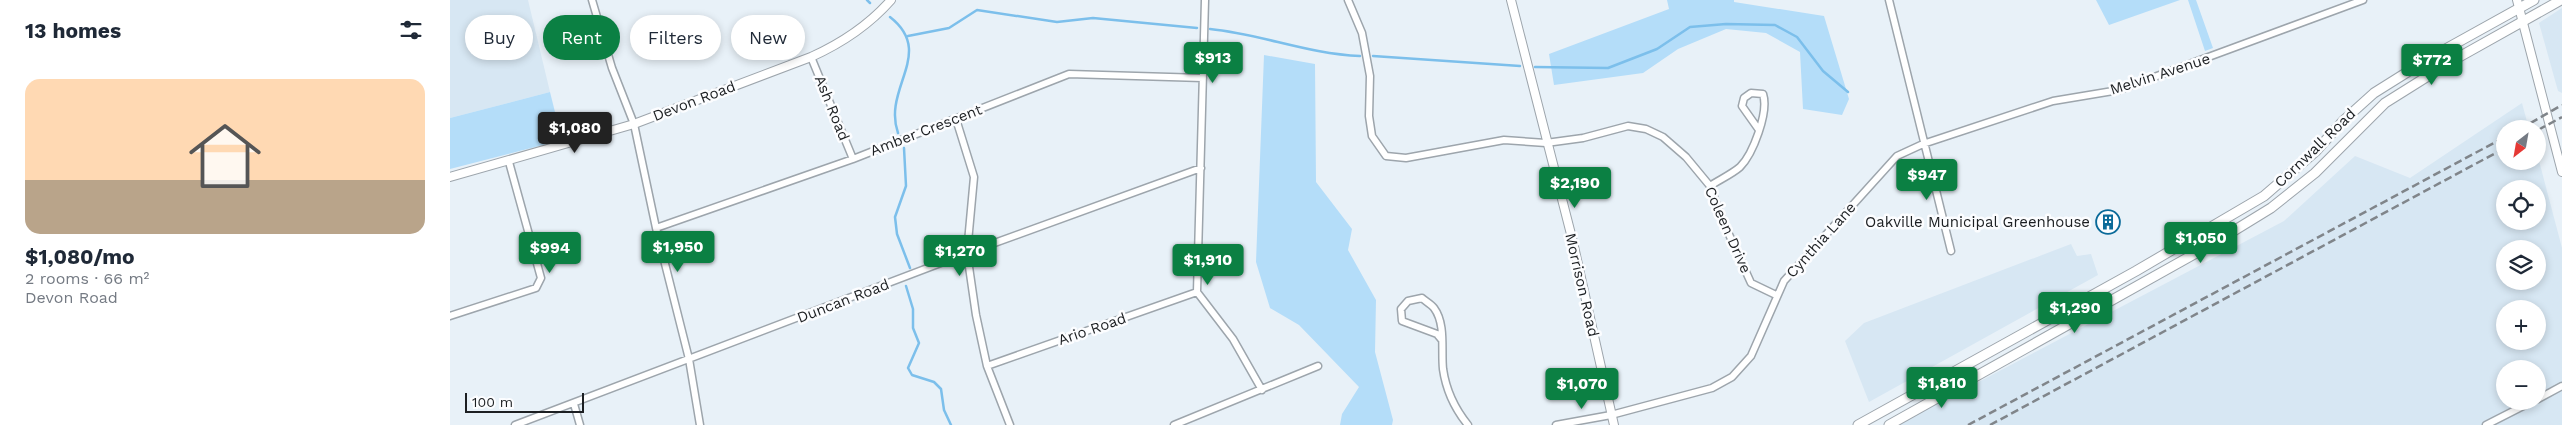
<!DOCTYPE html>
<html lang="en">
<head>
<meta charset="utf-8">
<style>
	:root { --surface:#fff; --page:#f6f6f7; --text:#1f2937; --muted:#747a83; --line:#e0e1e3; --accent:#0b8043 }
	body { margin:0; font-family:"Work Sans",sans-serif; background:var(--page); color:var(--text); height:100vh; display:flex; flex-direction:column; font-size:19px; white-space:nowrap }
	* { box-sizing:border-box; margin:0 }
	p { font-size:16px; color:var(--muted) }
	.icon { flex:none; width:28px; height:28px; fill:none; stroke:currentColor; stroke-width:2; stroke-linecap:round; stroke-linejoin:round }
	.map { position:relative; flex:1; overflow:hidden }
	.side { display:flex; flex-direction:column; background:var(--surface); width:450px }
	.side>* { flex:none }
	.guide { position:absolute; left:15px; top:15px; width:475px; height:45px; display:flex; gap:10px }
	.needle { width:32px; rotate:211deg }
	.buttons { position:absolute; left:2046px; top:120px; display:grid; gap:10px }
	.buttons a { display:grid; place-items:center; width:50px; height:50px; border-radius:50%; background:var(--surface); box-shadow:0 2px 8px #0003; font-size:25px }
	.scale { position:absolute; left:15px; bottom:12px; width:119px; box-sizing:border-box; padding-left:5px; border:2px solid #1c1f22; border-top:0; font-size:14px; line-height:18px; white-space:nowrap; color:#1c1f22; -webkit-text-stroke:4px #fcfdff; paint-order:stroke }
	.price { position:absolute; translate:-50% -42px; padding:0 11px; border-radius:5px; background:var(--accent); color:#fff; font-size:16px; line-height:32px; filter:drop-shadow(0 1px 2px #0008) }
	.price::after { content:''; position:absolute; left:50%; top:30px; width:15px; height:11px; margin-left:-8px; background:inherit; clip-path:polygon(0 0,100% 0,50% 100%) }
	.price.on { background:#222; color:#fff }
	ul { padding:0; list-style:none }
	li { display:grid; align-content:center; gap:10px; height:265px; padding:0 25px }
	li+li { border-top:1px solid var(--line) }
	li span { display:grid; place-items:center; height:155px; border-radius:15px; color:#555 }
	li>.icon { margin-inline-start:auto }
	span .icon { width:90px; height:90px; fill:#fffc; stroke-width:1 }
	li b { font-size:21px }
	h2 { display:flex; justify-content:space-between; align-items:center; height:60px; padding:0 25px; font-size:21px }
	.tag { padding:0 18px; border-radius:22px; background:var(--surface); box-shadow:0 2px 8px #0003; font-size:18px; line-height:45px }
	.tag.on { background:var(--accent); color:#fff }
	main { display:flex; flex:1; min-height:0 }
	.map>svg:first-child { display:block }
	.built { fill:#d7e7f3; fill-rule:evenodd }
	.green { fill:#b4ddf9 }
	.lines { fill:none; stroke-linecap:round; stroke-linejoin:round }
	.stream { stroke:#7cbfeb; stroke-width:2.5 }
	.minor-casing { stroke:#9da5ac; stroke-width:9 }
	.tertiary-casing { stroke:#9da5ac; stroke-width:10 }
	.secondary-casing { stroke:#9da5ac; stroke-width:11 }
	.minor { stroke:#fff; stroke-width:6 }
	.tertiary { stroke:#fff; stroke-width:8 }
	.secondary { stroke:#fff; stroke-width:9 }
	.rail { stroke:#80858a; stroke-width:2.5; stroke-dasharray:8 4; stroke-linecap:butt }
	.labels { text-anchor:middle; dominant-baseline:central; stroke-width:5; stroke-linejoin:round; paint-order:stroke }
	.street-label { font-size:15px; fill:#1c1f22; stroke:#fcfdff }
	.poi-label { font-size:15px; fill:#1c1f22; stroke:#fcfdff; text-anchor:end }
</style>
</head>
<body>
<main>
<section class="side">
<h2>13 homes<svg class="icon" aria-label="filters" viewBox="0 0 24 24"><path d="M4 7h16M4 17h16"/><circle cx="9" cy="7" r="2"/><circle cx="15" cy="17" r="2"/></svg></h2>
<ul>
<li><span style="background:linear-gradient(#ffd9b3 65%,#b9a48a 0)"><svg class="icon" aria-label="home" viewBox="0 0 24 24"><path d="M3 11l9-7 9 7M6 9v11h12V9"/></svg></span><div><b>$1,080/mo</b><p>2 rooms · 66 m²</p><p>Devon Road</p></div></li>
</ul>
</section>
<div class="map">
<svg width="2112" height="425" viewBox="0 0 2112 425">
	<rect width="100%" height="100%" fill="#e8f1f8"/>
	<path class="built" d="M0,0H78L100,92L0,118Z
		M2112,8V93L2108,91L2089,23Z
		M2072,103L2079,129H2055V161H2088V157L2112,248V425H1447L1834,221L1905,156L1960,178ZM2055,189H2088V221H2055ZM2055,249H2088V281H2055ZM2055,309H2088V341H2055ZM2055,369H2088V401H2055Z
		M1621,244L1627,256L1641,254L1648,275L1419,402L1395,341L1414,323Z"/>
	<path class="green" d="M1217,0H1284V2L1374,16L1399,99L1392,115L1353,109L1350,52L1316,33L1276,29L1228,49L1193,73L1104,85L1099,54L1219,9Z
		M1646,0H1730L1659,25Z
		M1738,0H1746L1763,48L1755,51Z
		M814,55L865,64L866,182L902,229L898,250L926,300L925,352L943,420L942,425H890L892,414L909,387L849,325L820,308L806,262Z
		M100,92L112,140L0,169V118Z"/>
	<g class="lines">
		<path class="stream" d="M417,0L420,3
			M440,17C486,53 432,88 448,133
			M760,29C811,34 858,54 910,56
			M458,36L499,28L527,10L607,22L643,18L747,28
			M923,56L1070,66
			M1085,67L1158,68L1207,49L1240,27L1276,24L1325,25L1347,37L1373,71L1398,92
			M454,148L456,186L445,217L447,234L460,268
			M456,286L463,309V328L469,343L458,368L462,375L484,382L491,389L494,410L501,425"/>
		<g class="minor-casing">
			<path id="minor" d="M142,0L162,68L184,124L206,228L239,359L250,425
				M755,0L747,292L783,339L812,390
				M898,0L912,33L920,76L919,116L922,136L936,156L956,158L1054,140L1096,143L1133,138L1178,126L1196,129L1213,137L1236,157L1260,186L1272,219L1301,283L1326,295
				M1439,0L1501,251
				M361,57L403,159
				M506,119L524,177L517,253L526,315L537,366L560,425
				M1260,186C1269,180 1282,174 1290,167C1303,154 1319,112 1313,94L1301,93L1294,98L1292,106L1309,130
				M206,228L403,159L619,74L753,78
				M0,316L86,288L91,278L59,162
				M992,340L987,334L952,321L951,309L958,301L972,298C975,301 981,304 984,308C996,324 991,350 993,369C996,390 1005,409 1018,425
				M537,366L747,292
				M2088,399L2112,386
				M124,404L130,425
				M65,425L517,253L751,168
				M724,425L868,366
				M1106,425L1161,415L1262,388L1282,377L1301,356L1334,281L1447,156L1473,144L1603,101L1669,90L1913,0
				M2036,425L2083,401"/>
		</g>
		<g class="tertiary-casing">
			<path id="tertiary" d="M1061,0L1123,242L1164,425
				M2067,0L2112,172
				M0,177L184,124L361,57C392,43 419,25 441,0"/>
		</g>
		<g class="secondary-casing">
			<path id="secondary" d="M1408,425L1686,271L1814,196L1866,151L1894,120L1924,93L1983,56L2084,0
				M1439,425L1764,243L1821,208L1865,173L1935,103L2002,61L2111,0"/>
		</g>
		<use href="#minor" class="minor"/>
		<use href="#tertiary" class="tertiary"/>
		<use href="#secondary" class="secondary"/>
		<path class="rail" d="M2070,129L2112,105
			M2088,130L2112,117
			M1518,425L2055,137
			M1540,425L2055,148"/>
	</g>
	<defs>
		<g id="building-ring" transform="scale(1.25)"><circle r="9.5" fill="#fcfdff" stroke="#0a6a99" stroke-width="1.5"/><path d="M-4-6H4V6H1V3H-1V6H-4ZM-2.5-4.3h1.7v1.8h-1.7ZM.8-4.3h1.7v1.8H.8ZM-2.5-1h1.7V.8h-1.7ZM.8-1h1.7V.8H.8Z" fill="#0a6a99"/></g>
	</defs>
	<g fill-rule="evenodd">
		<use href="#building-ring" x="1658" y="222"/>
	</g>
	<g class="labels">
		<g class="street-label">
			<text transform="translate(1710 74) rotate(-18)">Melvin Avenue</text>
			<text transform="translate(244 101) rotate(-21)">Devon Road</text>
			<text transform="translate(382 108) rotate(68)">Ash Road</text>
			<text transform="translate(476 130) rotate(-21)">Amber Crescent</text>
			<text transform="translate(1865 148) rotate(-44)">Cornwall Road</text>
			<text transform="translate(1278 230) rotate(66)">Coleen Drive</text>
			<text transform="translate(1371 240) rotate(-48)">Cynthia Lane</text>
			<text transform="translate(1132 285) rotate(77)">Morrison Road</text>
			<text transform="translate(393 301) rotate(-21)">Duncan Road</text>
			<text transform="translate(642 329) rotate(-19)">Ario Road</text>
		</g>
		<g class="poi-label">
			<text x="1640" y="222">Oakville Municipal Greenhouse</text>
		</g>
	</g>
</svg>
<div class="buttons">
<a><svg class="needle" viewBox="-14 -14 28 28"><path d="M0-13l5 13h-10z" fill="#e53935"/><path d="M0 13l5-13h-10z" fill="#747a83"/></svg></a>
<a><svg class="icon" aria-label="locate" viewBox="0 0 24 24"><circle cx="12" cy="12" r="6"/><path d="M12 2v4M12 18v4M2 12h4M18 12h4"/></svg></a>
<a><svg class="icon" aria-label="layers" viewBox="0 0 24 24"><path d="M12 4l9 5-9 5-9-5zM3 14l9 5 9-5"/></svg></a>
<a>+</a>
<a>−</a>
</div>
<div class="scale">100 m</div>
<b class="price" style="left:763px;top:84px">$913</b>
<b class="price" style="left:1982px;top:86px">$772</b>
<b class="price on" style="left:125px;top:154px">$1,080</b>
<b class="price" style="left:1477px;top:201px">$947</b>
<b class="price" style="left:1125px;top:209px">$2,190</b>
<b class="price" style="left:1751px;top:264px">$1,050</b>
<b class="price" style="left:228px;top:273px">$1,950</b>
<b class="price" style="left:100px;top:274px">$994</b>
<b class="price" style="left:510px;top:277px">$1,270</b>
<b class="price" style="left:758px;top:286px">$1,910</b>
<b class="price" style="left:1625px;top:334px">$1,290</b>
<b class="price" style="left:1492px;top:409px">$1,810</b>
<b class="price" style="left:1132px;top:410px">$1,070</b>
<div class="guide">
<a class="tag">Buy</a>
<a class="tag on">Rent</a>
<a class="tag">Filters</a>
<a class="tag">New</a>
</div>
</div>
</main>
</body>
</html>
